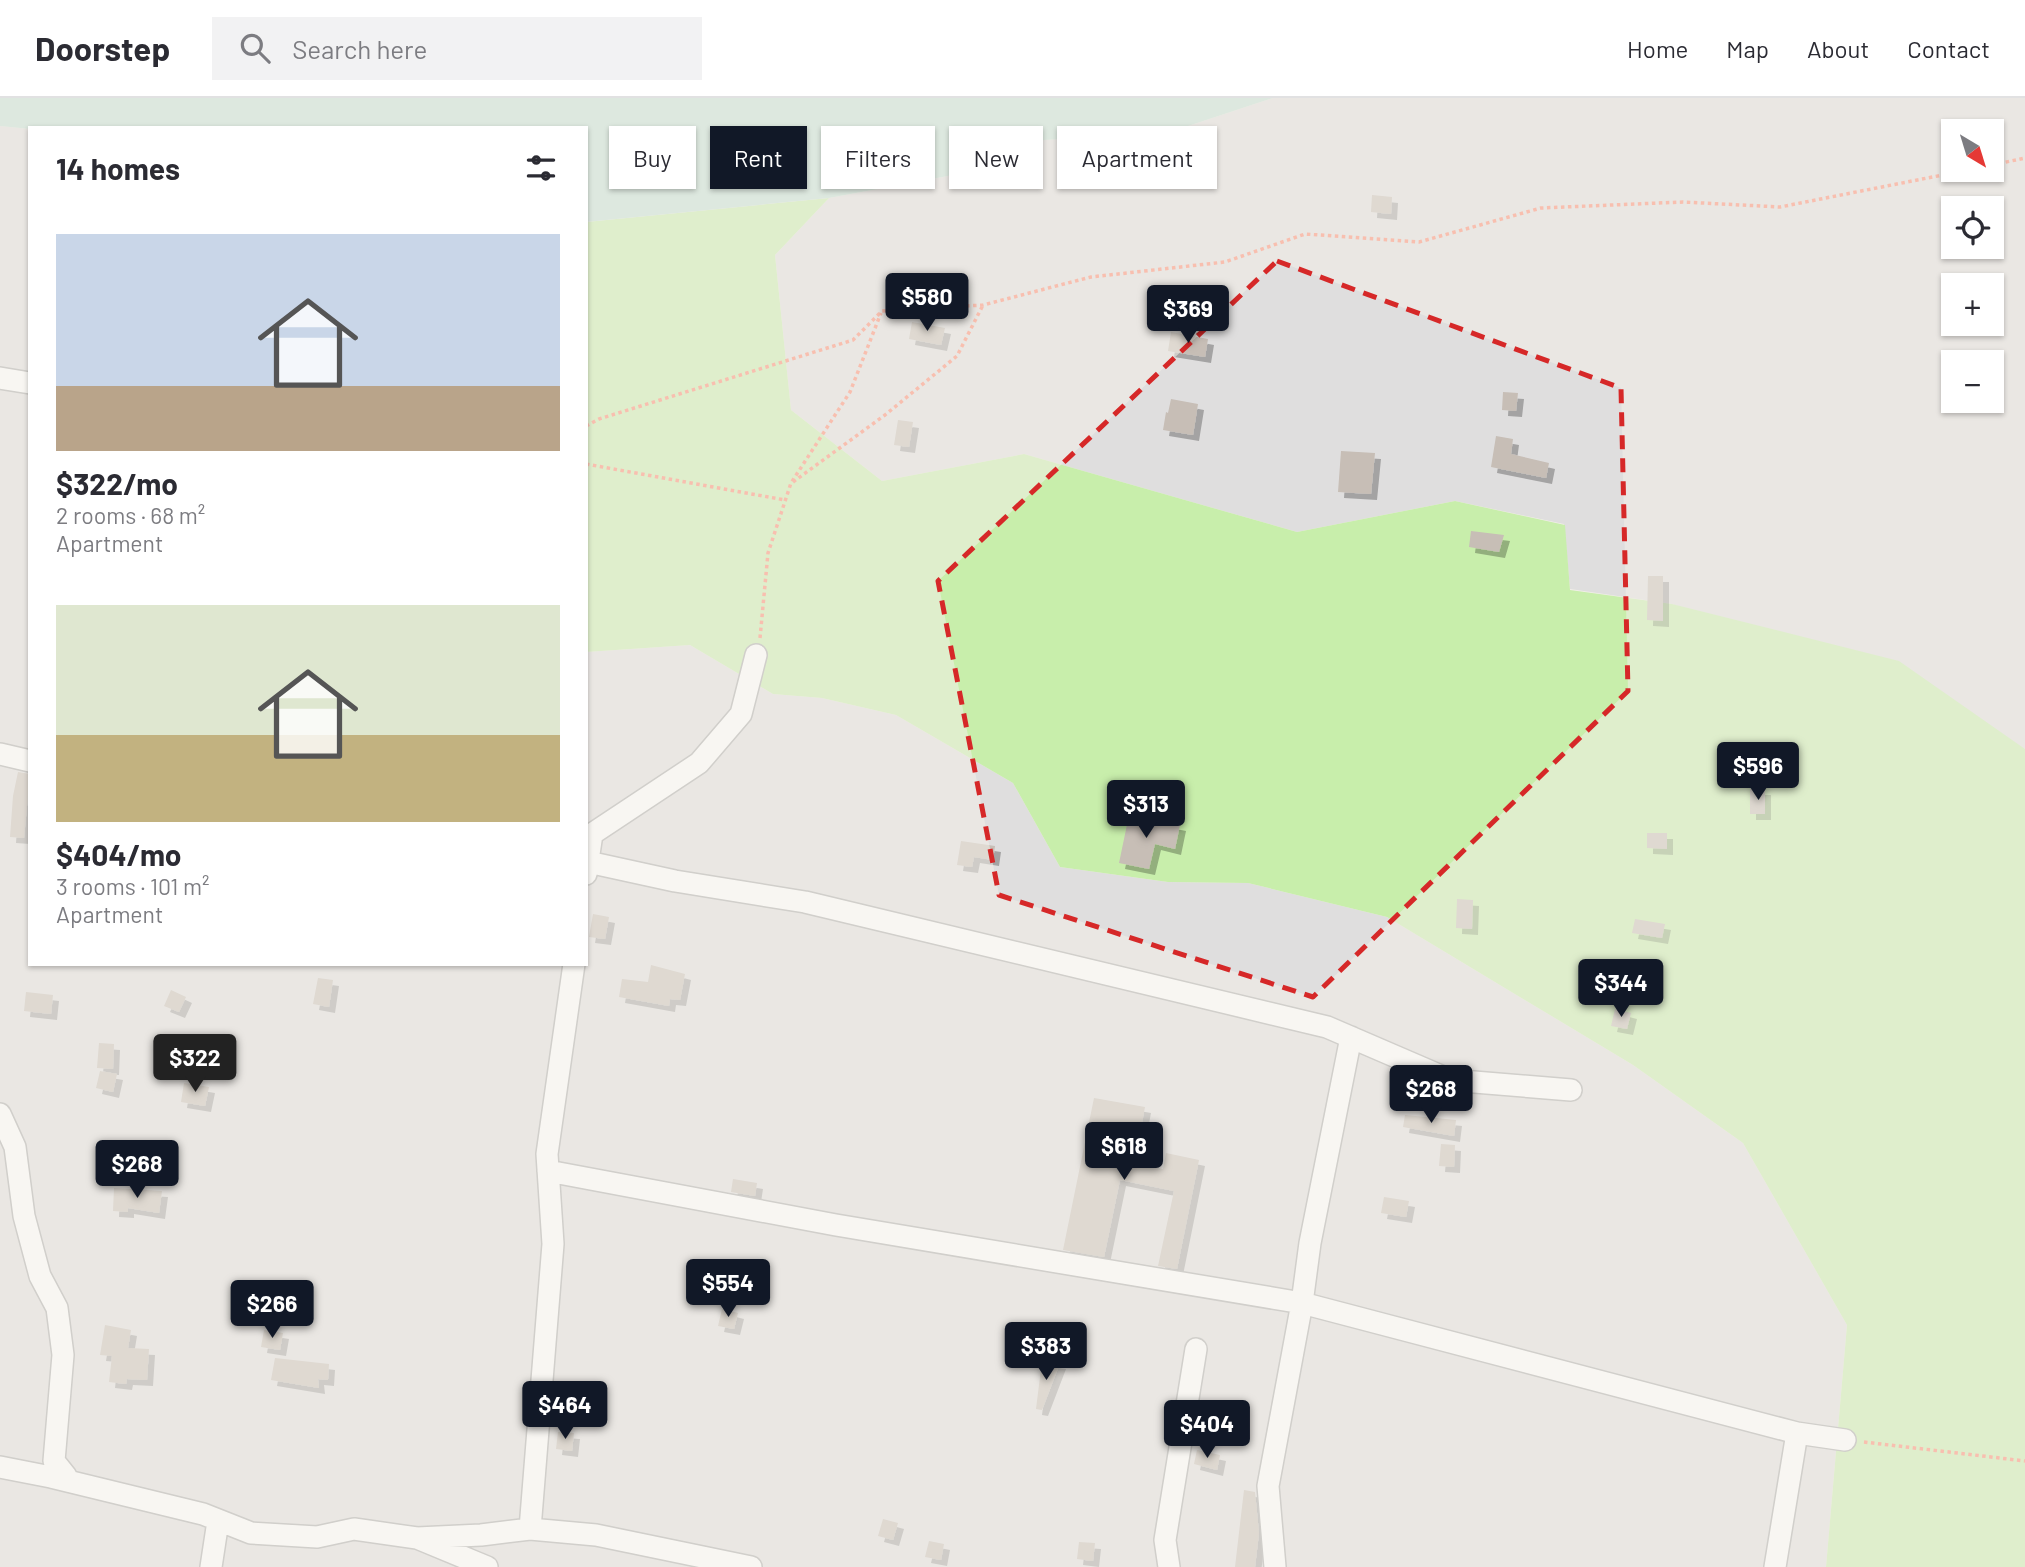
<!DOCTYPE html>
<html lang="en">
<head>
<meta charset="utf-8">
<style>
	:root { --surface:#fff; --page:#f2f2f3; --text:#2b2b33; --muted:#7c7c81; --line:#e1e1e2; --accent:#111827 }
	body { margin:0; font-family:Barlow,sans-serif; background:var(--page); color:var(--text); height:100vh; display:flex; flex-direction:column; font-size:26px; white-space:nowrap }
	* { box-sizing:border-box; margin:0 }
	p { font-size:23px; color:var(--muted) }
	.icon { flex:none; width:38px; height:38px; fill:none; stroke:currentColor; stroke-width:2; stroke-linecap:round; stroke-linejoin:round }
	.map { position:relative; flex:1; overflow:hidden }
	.side { position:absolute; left:28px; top:28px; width:560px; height:840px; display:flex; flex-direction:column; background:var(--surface); border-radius:0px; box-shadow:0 2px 5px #0004 }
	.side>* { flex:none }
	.guide { position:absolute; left:609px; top:28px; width:665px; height:63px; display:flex; gap:14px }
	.needle { width:46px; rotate:142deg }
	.buttons { position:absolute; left:1941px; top:21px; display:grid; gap:14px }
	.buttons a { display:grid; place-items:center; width:63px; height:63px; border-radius:0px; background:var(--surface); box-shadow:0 2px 5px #0004; font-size:35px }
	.price { position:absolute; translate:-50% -60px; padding:0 16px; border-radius:7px; background:var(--accent); color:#fff; font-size:23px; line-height:46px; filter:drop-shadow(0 2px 4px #0008) }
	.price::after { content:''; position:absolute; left:50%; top:42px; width:21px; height:16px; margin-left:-10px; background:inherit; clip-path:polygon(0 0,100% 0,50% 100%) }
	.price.selected { background:#222; color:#fff }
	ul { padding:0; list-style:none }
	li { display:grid; align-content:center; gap:14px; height:371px; padding:0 28px }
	li span { display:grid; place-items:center; height:217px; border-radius:0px; color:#555 }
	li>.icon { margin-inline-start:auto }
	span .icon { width:126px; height:126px; fill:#fffc; stroke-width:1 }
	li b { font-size:30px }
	h2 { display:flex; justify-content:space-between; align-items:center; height:84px; padding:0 28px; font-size:30px }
	.chip { padding:0 24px; border-radius:0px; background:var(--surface); box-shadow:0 2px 5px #0004; font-size:24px; line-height:63px }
	.chip.selected { background:var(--accent); color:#fff }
	header { display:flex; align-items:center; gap:42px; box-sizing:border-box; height:98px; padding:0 35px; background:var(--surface); border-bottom:2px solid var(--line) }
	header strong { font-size:33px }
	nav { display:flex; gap:38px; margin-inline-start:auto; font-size:24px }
	.search { width:490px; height:63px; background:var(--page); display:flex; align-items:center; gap:18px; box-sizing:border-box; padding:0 24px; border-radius:0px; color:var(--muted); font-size:26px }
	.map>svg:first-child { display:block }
	.residential { fill:#dfdede; fill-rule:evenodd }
	.grass { fill:#c8eeab }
	.wetland { fill:#c4e1d5 }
	.building { fill:#c7beb6; filter:url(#shadow) }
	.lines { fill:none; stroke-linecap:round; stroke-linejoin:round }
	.minor-casing { stroke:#a8a8a8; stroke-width:24 }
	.path { stroke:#ff856c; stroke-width:3.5; stroke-dasharray:3.5 3.5; stroke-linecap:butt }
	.minor { stroke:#fff; stroke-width:21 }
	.marked { fill:none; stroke:#d62828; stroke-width:5; stroke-dasharray:14 9; stroke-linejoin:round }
</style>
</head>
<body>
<header>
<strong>Doorstep</strong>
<div class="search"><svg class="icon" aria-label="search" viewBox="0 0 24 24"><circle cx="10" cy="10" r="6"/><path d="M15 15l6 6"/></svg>Search here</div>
<nav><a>Home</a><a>Map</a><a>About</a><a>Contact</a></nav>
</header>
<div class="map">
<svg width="2025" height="1469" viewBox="0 0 2025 1469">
	<defs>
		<filter id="shadow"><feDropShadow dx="6" dy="6" stdDeviation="0" flood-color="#0004"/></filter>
	</defs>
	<rect width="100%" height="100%" fill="#f2efe8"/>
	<path class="residential" d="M1273,0H2025V651L1672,506L1570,491L1564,426L1455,403L1297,434L1024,356L882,383L791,312L775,157L829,100L948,78L1043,42L1164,36ZM1953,33H1992V72H1953ZM1953,110H1992V149H1953ZM1953,187H1992V226H1953ZM1953,264H1992V303H1953Z
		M0,28L30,31V866H586V554L690,547L773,596L822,600L896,617L1013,685L1060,769L1168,784L1248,785L1387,819L1633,967L1743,1045L1847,1227L1826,1469H0Z"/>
	<path class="grass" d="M829,100L775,157L791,312L882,383L1024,356L1297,434L1455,403L1565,427L1570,492L1672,506L1899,563L2025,651V1469H1826L1847,1227L1743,1045L1633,967L1387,819L1248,785L1168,784L1060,769L1013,685L896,617L822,600L773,596L690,547L586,554V124Z"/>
	<path class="wetland" d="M0,0H1273L1164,36L1044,42L948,78L829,100L586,124V30L30,31L0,28Z"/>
	<path class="building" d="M1372,97L1392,99L1391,116L1371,114Z
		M912,224L945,230L941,247L909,241Z
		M1171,234L1208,241L1205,259L1168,253Z
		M1503,294L1518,295L1516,313L1502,312Z
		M1171,301L1198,306L1193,337L1163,332L1166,314L1168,315Z
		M898,322L913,324L909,349L894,347Z
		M1496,338L1513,341L1511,356L1549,365L1546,380L1491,369Z
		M1341,353L1375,355L1371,396L1338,394Z
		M1471,433L1504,437L1499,454L1469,449Z
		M1648,478H1663V523L1647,522Z
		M18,674L30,676L24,740L10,739L13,698Z
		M1750,691H1765V716H1750Z
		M1129,717L1180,727L1175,751L1155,746L1149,771L1119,765Z
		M1647,735H1667V751L1647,750Z
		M961,743L995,748L993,762L974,759L972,769L957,767Z
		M1457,801L1473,802L1472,831L1456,830Z
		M593,816L609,819L605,841L589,839Z
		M1635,821L1665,826L1662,840L1632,835Z
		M651,867L685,876L680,902L670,901L669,908L619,899L622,881L648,884Z
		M318,880L333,882L329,909L313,906Z
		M171,892L186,899L179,914L164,908Z
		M26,894L53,897L51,916L24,913Z
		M1615,911L1631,915L1627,931L1611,928Z
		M99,945L114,946L113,971L97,970Z
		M100,973L117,976L113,994L96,990Z
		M184,985L209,989L205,1008L181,1004Z
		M1094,1000L1145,1009L1134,1066L1163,1071L1166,1055L1199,1062L1177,1171L1158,1168L1174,1093L1120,1082L1104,1159L1063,1152Z
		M1405,1017L1456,1022L1454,1038L1403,1029Z
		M1441,1046L1455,1047L1454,1069L1439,1068Z
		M733,1081L757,1085L755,1098L731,1094Z
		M114,1090L162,1093L159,1115L128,1110V1114L113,1113Z
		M1384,1099L1409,1103L1406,1119L1381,1115Z
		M722,1211L738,1215L734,1231L718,1228Z
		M105,1227L131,1232L128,1250L149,1251L147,1282L127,1281L126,1286L109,1284L112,1258L100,1257Z
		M264,1232L283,1235L280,1252L261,1249Z
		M275,1260L329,1266L328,1282L318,1281L319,1290L271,1282Z
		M1042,1263L1060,1265L1042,1312L1036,1311Z
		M558,1334L574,1335L572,1353L556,1351Z
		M1197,1352L1220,1357L1217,1372L1194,1366Z
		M1244,1392L1255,1394L1259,1435L1255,1469H1235Z
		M883,1421L898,1425L893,1442L878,1438Z
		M929,1443L944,1446L941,1462L925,1459Z
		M1079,1444L1095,1445L1093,1463L1077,1461Z"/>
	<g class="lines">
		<g class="minor-casing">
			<path id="minor" d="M0,280L30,285
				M0,656L30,663
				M588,764L675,783L805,804L1327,929L1450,982L1571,992
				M586,776L592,736L699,665L741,616L756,557
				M0,1016L15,1049L24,1118L40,1178L57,1210L63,1257L54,1363L66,1378
				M548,1073L836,1127L1302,1205L1797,1335L1775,1469
				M1797,1335L1845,1342
				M0,1369L51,1379L203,1416L251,1435L317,1439L354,1431L417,1440L487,1469
				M530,1431L596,1437L751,1469
				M417,1440L481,1437L530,1431L553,1146L547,1056L574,866
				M211,1469L218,1423
				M1169,1469L1165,1442L1196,1251
				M1275,1469L1268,1388L1302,1205L1310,1145L1351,939"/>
		</g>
		<path class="path" d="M1992,67L2025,60
			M586,328L599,321L853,242L882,213L983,207L1091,179L1225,164L1305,136L1419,144L1541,110L1683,104L1780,109L1968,72
			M586,366L785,402
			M793,384L885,317L957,258L983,207
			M760,540L768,455L791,385L850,294L881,215
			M1864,1344L2025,1363"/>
		<use href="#minor" class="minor"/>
	</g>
	<path d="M0 0H2025V1469H0ZM1277,163L1621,290L1628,593L1313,899L999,797L938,483Z" fill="#f2efe8" fill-opacity=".55" fill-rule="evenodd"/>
	<path class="marked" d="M1277,163L1621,290L1628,593L1313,899L999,797L938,483Z"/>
</svg>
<div class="buttons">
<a><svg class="needle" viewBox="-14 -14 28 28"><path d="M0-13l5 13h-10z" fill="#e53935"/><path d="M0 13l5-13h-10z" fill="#7c7c81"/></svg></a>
<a><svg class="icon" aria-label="locate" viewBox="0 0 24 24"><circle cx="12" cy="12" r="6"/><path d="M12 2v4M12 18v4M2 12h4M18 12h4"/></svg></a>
<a>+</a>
<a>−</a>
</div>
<b class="price" style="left:927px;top:235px">$580</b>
<b class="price" style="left:1188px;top:247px">$369</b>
<b class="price" style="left:1758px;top:704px">$596</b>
<b class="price" style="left:1146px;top:742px">$313</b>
<b class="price" style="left:1621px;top:921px">$344</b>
<b class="price selected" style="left:195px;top:996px">$322</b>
<b class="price" style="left:1431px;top:1027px">$268</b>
<b class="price" style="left:1124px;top:1084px">$618</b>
<b class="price" style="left:137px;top:1102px">$268</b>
<b class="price" style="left:728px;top:1221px">$554</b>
<b class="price" style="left:272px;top:1242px">$266</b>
<b class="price" style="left:1046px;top:1284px">$383</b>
<b class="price" style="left:565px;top:1343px">$464</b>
<b class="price" style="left:1207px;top:1362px">$404</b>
<div class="guide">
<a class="chip">Buy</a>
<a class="chip selected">Rent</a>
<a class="chip">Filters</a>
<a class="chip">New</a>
<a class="chip">Apartment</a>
</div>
<section class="side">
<h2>14 homes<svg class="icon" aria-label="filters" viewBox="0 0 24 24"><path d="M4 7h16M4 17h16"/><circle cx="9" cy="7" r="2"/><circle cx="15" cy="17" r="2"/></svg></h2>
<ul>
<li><span style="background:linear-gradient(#c9d6e8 70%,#b9a48a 0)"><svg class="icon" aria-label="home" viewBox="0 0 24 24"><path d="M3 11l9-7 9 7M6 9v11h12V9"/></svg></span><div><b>$322/mo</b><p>2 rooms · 68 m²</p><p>Apartment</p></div></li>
<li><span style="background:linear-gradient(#dfe7d0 60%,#c2b280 0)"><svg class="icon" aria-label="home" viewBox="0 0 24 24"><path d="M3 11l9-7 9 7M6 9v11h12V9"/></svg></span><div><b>$404/mo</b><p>3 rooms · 101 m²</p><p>Apartment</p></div></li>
</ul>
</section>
</div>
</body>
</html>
